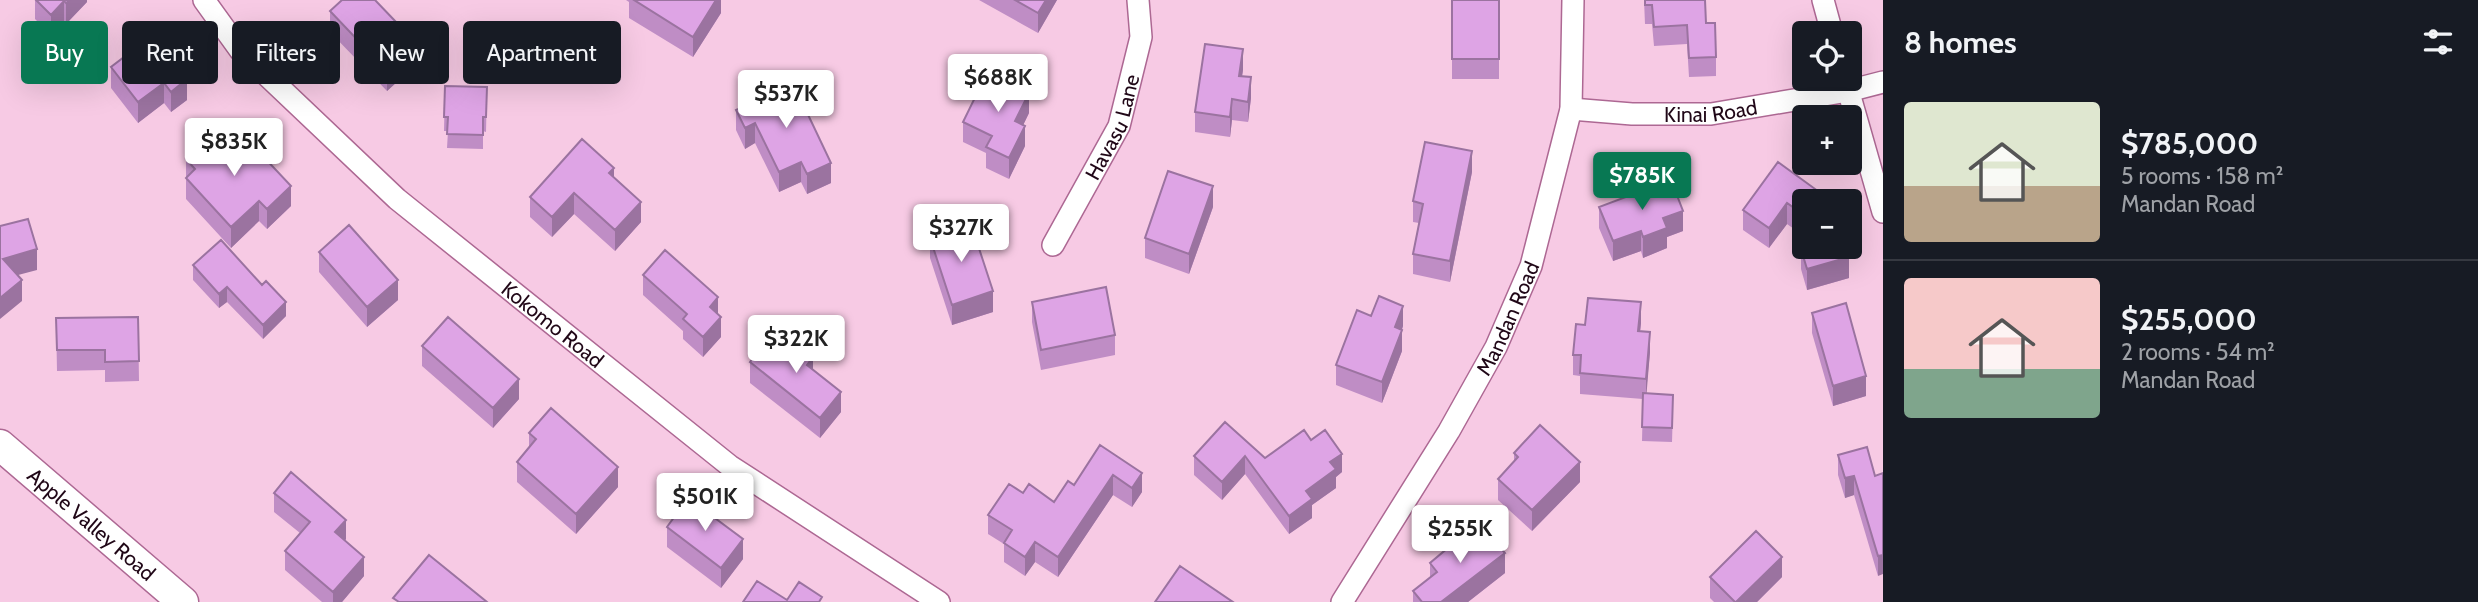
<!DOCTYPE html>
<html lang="en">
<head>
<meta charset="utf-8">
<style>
	:root { --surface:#171b24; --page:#242831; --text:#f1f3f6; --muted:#9ea1a6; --line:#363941; --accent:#087853 }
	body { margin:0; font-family:Cabin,sans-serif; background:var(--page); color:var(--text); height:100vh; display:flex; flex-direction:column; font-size:26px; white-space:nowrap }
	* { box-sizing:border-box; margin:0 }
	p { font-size:23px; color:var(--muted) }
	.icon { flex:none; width:38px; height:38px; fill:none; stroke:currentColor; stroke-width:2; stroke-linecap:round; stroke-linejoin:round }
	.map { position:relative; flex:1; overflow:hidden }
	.side { display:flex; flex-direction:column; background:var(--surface); width:595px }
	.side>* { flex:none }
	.guide { position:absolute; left:21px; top:21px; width:665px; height:63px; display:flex; gap:14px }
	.controls { position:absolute; left:1792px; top:21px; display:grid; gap:14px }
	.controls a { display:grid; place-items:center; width:70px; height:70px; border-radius:7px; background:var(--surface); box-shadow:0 7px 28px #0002; font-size:35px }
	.price { position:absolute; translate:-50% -60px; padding:0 16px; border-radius:7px; background:#fff; color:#222; font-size:23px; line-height:46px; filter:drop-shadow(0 2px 4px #0008) }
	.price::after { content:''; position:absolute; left:50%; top:42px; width:21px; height:16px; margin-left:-10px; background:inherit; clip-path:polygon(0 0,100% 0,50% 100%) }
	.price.selected { background:var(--accent); color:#fff }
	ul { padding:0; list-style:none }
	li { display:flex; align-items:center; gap:21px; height:175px; padding:0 21px }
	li+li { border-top:2px solid var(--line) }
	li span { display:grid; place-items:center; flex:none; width:196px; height:140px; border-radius:7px; color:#555 }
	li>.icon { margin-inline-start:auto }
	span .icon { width:84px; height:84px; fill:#fffc; stroke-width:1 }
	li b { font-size:30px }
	h2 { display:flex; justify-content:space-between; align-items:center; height:84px; padding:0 21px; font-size:30px }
	.tag { padding:0 24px; border-radius:7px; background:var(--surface); box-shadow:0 7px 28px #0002; font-size:24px; line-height:63px }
	.tag.selected { background:var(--accent); color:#fff }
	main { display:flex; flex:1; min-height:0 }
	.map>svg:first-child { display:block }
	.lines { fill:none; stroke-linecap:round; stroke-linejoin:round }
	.street-casing { stroke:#ad6893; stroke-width:24 }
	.secondary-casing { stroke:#ad6893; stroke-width:33 }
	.street { stroke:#fff; stroke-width:21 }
	.secondary { stroke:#fff; stroke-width:30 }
	.wall { fill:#bf8dc5 }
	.shaded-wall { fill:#9b73a0 }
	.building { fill:#dea4e5; stroke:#9b73a0; stroke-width:2 }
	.labels { text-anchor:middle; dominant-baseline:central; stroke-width:6; stroke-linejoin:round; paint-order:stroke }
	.street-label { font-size:21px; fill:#200717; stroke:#f7cae4 }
</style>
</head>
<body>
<main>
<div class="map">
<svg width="1883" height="602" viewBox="0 0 1883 602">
	<rect width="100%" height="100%" fill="#f7cae4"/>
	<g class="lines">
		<g class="street-casing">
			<g id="street">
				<path id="s1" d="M204,0L240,50L397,199L730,466L939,602"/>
				<path d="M1823,0L1832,33"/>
				<path d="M1845,79L1883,212"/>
				<path id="s2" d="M1571,109L1632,114H1711L1848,91L1883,82"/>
				<path id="s3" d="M1053,245L1119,126L1141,37L1138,0"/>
				<path id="s4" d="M1342,602L1449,431L1496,347L1531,266L1571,109L1573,0"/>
			</g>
		</g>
		<g class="secondary-casing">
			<g id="secondary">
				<path id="s5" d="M0,445L183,602"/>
			</g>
		</g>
		<use href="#street" class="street"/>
		<use href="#secondary" class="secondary"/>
	</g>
	<path class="wall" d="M35,0H87V2L66,24L64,22L51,35L35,19Z
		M626,0H721V13L693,57L629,18V2Z
		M979,0H1057L1038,33Z
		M1452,0H1499V79H1452Z
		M1644,0H1705L1706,23L1716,57V76L1689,77L1687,44L1654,46L1652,24H1645Z
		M330,11L397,38L409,71L387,91L330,32Z
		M149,38L187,100L171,112L164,103L138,123L111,88V67Z
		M1243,70L1242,76L1251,98L1248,122L1232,120L1230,137L1195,132V112Z
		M793,83L831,183L807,194L801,182L779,192L755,143L745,149L736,130V110Z
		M445,86L487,87L486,132L483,131V149L447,148L448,131H444Z
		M1029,113L1023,125L1025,146L1009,179L986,168V153L963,142V122Z
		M186,159L291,206L267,229L259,221L231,248L186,199Z
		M1472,172L1450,282L1413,274V254L1419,223L1413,222V201Z
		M614,177L641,222L615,251L574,214L552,237L530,217V197Z
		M1804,201V236L1787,224L1769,248L1743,230V210Z
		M1213,207L1189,274L1145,258V238Z
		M1599,207L1683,231L1667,237V248L1643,258L1641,251L1613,261L1599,228Z
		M930,238L993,312L952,325L930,258Z
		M1801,249L1849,278L1807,290L1801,269Z
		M319,252L398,300L367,327L319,272Z
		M193,265L262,285L286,316L263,339L227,302L219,308L193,280Z
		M643,275L718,314L721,337L703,357L683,339V331L643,295Z
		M1032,302L1115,335V355L1041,370L1032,322Z
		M1812,313L1866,396L1833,406L1812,333Z
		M1371,316L1403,326L1402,330V351L1382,403L1336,385V365Z
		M138,317L139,381L105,382V370L57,371L56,318Z
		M1641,323L1640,331L1650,352L1646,393L1673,409L1672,442L1642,441L1643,399L1580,394V376L1573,375V355L1585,325Z
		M422,346L519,399L493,428L422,366Z
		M750,362L813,370L841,412L820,438L750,383Z
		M1225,422L1265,458L1311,440L1342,472L1336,477V488L1312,505V518L1289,534L1245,474L1222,500L1194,475V456Z
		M529,433L618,487L576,534L517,482V462L529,448Z
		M1100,445L1142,492L1132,507L1113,495L1058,577L1035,562L1025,576L1004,562V544L988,534V515L1023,493L1054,502L1074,485Z
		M1514,453L1580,482L1532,531L1498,500V479L1514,461Z
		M1838,455L1875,476L1883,473L1878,576L1854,495L1845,498L1838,475Z
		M274,493L346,539L345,541L364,576L342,602H322L285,570V551L300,533L274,512Z
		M667,527L743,559L721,588L667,547Z
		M1430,563L1505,573L1468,602H1413V591L1430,578Z
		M1710,577H1782L1757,602H1714L1710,598Z"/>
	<path class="shaded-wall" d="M70,0H87V2L66,24V3Z
		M716,0H721V13L693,57V37Z
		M1046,0H1057L1038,33V13Z
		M64,1V22L51,35V15Z
		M397,23V43L389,30Z
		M1243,49V70L1239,96V76Z
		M409,50V71L387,91V71Z
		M1251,77V98L1248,122V102Z
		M187,79V100L171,112V92Z
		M164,83V103L138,123V102Z
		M1029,93V113L1015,142V121Z
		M1232,99V120L1230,137V117Z
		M755,123V143L745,149V128Z
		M1025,126V146L1009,179V158Z
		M1472,151V172L1450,282V261Z
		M801,162V182L779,192V172Z
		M831,163V183L807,194V174Z
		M614,168V188L609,173Z
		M291,186V206L267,229V209Z
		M1213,186V207L1189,274V254Z
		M574,193V214L552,237V217Z
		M259,201V221L231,248V227Z
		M641,202V222L615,251V230Z
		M1787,203V224L1769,248V228Z
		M1683,211V231L1667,237V248L1643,258V237L1663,218Z
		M1641,231V251L1613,261V241Z
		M37,249V270L3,279V259Z
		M1849,257V278L1807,290V269Z
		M22,280V301L0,319V298Z
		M398,280V300L367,327V307Z
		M227,287V302L219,308V294Z
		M993,291V312L952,325V305Z
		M718,297V317L710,307Z
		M286,302V316L263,339V325Z
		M1641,302V323L1638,351V331Z
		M1403,306V326L1395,348V327Z
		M721,317V337L703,357V337Z
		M1402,330V351L1382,403V382Z
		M1650,332V352L1646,400V379Z
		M813,357V377L807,365Z
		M1866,376V396L1833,406V386Z
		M519,379V399L493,428V408Z
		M841,392V412L820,438V418Z
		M1342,454V472L1336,477V488L1312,505V518L1289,534V516L1306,491L1330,462Z
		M1245,456V474L1222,500V482Z
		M1580,462V482L1532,531V510Z
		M618,467V487L576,534V514Z
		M1142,473V492L1132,507V488Z
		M1113,475V495L1058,577V557Z
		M1854,476V495L1845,498V478Z
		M346,520V539L335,551V532Z
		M743,539V559L721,588V568Z
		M1035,542V562L1025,576V557Z
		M1505,553V573L1468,602H1441Z
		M1883,555V574L1878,576V556Z
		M364,557V576L342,602H333V592Z
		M1782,557V577L1757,602H1736Z"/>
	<path class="building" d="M36,0H70L66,3L64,1L51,15Z
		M342,0H375L397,23L389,30L409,50L387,71L330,11Z
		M634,0H716L693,37Z
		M1015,0H1046L1038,13Z
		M1452,0H1499V59H1452Z
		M1645,0H1705L1706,23H1715L1716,57L1689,58L1687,25L1654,27L1652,5H1645Z
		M149,38L170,65L174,62L187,79L171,92L164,83L138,102L111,67Z
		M1205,44L1243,49L1239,76L1251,77L1248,102L1232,99L1230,117L1195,112Z
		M987,73L1029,93L1015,121L1025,126L1009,158L986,147L992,136L963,122Z
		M793,83L831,163L807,174L801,162L779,172L755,123L745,128L736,110Z
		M445,86L487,87L486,117H483V135L447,134L448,117H444Z
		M218,130L232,146L241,139L257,157L261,154L291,186L267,209L259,201L231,227L186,178L195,169L186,159Z
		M582,139L614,168L609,173L641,202L615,230L574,193L552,217L530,197Z
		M1425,142L1472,151L1450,261L1413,254L1423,204L1413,201Z
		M1778,162L1822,194L1824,201H1804V215L1787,203L1769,228L1743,210Z
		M1168,171L1213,186L1189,254L1145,238Z
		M1671,180L1683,211L1663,218L1667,228L1643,237L1641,231L1613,241L1599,207Z
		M28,219L37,249L3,259L22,280L0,298V226Z
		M971,224L993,291L952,305L930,238Z
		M349,225L398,280L367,307L319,252Z
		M221,240L262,285L266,281L286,302L263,325L227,287L219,294L193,265Z
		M1809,247H1846L1849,257L1807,269L1801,249Z
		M665,250L718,297L710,307L721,317L703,337L683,319L687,314L643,275Z
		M1106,287L1115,335L1041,350L1032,302Z
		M1379,296L1403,306L1395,327L1402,330L1382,382L1336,365L1357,310L1371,316Z
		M1588,298L1641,302L1638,331L1650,332L1646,379L1580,373L1581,355H1573L1576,324L1585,325Z
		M1846,303L1866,376L1833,386L1812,313Z
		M138,317L139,361L105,362V350H57L56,318Z
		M448,317L519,379L493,408L422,346Z
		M787,336L813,357L807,365L841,392L820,418L750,362L770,337L779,345Z
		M1643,393L1673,395L1672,428L1642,427Z
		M551,408L618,467L576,514L517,462L536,439L529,433Z
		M1225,422L1265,458L1304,430L1311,440L1325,430L1342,454L1330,462L1336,469L1306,491L1312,499L1289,516L1245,456L1222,482L1194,456Z
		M1540,425L1580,462L1532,510L1498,479L1518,457L1514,453Z
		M1100,445L1142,473L1132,488L1113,475L1058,557L1035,542L1025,557L1004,543L1012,530L988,515L1009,484L1023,493L1029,484L1054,502L1068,481L1074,485Z
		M1867,447L1875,476L1883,473V555L1878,556L1854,476L1845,478L1838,455Z
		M291,472L346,520L335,532L364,557L333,592L285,551L310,522L274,493Z
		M688,498L743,539L721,568L667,527Z
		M1479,522L1505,553L1441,602H1422L1413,591L1437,572L1430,563Z
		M1756,531L1782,557L1736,602H1735L1710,577Z
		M429,555L487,602H399L393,598Z
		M1180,566L1233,602H1155Z
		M757,581L787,600L799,582L822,597L819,602H743Z"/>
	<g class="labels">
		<g class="street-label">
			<text stroke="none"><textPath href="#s2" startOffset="140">Kinai Road</textPath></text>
			<text stroke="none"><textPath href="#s3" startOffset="133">Havasu Lane</textPath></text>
			<text stroke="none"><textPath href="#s4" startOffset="329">Mandan Road</textPath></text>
			<text stroke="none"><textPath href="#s1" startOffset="478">Kokomo Road</textPath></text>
			<text stroke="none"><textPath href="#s5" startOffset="121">Apple Valley Road</textPath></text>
		</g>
	</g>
</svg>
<div class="controls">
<a><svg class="icon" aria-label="locate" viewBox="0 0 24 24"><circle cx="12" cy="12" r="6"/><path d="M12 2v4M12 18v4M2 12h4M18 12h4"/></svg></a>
<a>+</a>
<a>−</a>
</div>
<b class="price" style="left:998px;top:114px">$688K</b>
<b class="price" style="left:786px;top:130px">$537K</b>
<b class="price" style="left:234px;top:178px">$835K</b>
<b class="price selected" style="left:1642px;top:212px">$785K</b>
<b class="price" style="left:961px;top:264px">$327K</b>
<b class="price" style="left:796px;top:375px">$322K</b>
<b class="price" style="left:705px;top:533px">$501K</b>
<b class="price" style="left:1460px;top:565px">$255K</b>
<div class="guide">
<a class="tag selected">Buy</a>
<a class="tag">Rent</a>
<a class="tag">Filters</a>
<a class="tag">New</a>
<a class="tag">Apartment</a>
</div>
</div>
<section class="side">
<h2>8 homes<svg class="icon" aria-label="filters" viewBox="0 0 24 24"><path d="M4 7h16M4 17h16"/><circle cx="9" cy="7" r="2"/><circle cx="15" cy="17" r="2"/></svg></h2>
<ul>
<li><span style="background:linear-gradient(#dfe7d0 60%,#b9a48a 0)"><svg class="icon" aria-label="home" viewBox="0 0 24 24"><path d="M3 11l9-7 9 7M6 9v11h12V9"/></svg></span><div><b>$785,000</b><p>5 rooms · 158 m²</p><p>Mandan Road</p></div></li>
<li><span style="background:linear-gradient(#f6c9c9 65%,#7fa58c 0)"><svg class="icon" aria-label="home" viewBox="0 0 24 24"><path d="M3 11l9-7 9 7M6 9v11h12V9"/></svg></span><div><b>$255,000</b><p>2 rooms · 54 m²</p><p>Mandan Road</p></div></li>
</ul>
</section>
</main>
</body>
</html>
